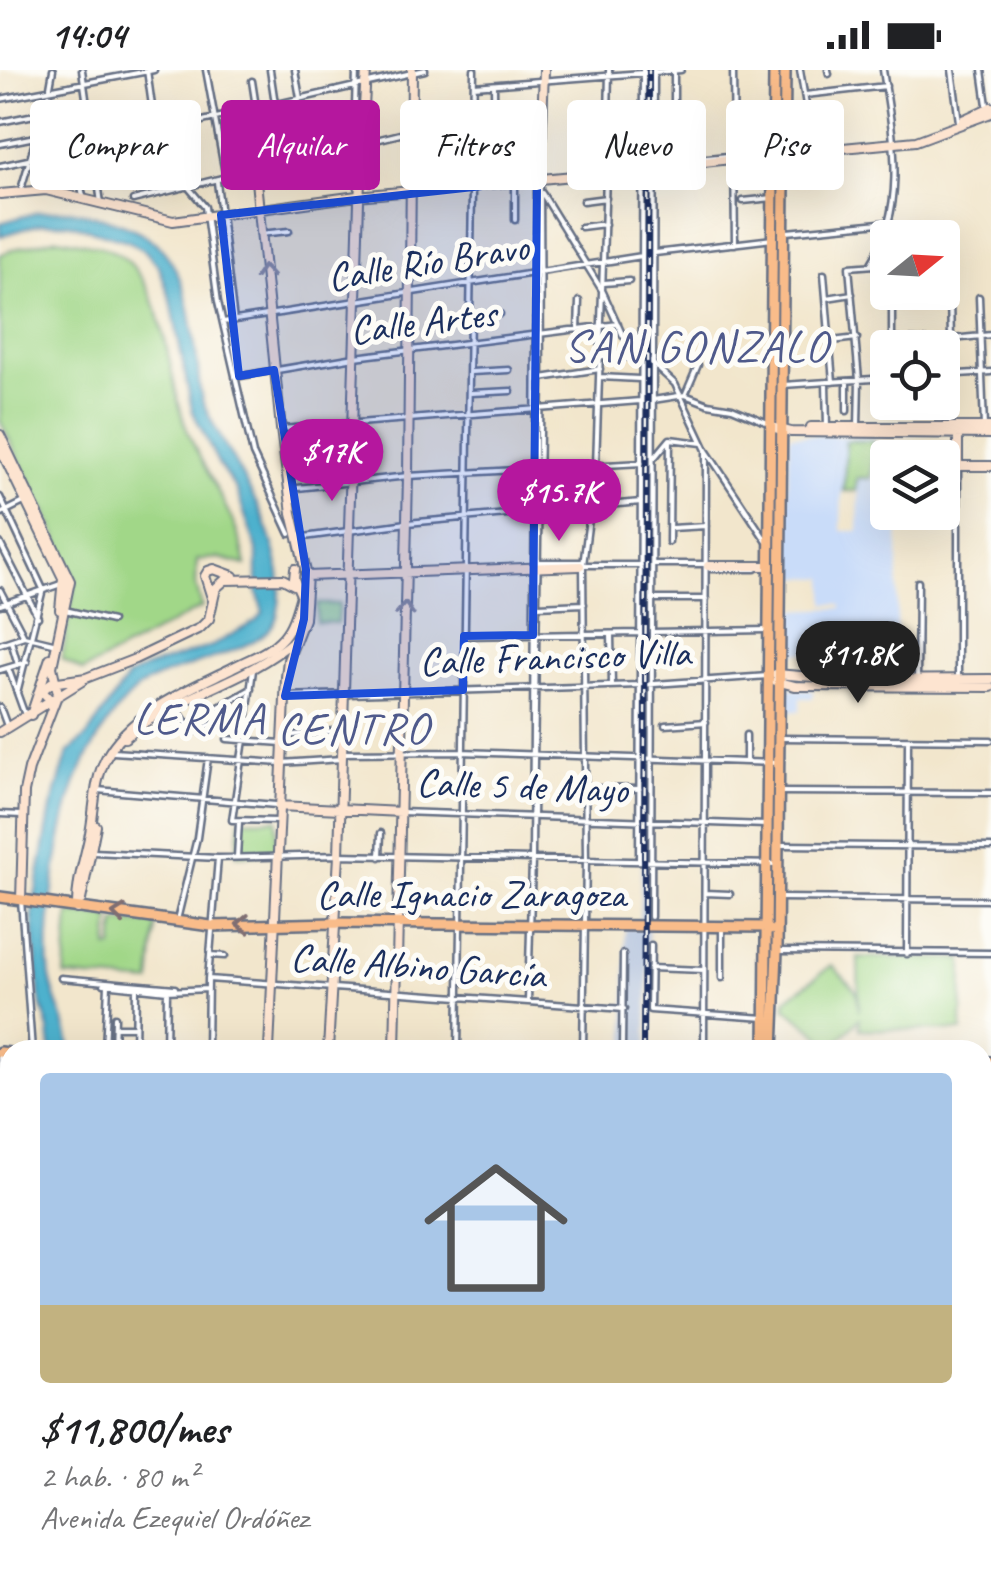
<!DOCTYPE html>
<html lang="es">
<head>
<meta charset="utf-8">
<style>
	:root { --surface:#fff; --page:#f6f6f6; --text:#202124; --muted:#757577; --accent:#b5179e }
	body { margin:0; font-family:Caveat,sans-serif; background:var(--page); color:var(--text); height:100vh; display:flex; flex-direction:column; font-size:38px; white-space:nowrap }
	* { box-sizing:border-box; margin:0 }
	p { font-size:32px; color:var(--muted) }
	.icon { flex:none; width:55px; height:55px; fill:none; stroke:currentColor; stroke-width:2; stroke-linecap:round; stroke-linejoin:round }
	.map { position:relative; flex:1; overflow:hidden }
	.drawer { position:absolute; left:0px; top:970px; width:992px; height:552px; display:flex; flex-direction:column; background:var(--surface); border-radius:30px 30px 0 0; box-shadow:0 10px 40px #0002 }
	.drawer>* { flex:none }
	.top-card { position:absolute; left:30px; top:30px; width:932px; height:90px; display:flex; gap:20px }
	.needle { width:65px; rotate:72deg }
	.tools { position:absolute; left:870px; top:150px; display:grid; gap:20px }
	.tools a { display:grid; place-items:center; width:90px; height:90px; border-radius:10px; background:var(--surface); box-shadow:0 10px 40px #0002; font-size:50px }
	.price { position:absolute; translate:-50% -85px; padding:0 22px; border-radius:35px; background:var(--accent); color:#fff; font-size:32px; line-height:65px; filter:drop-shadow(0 2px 5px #0008) }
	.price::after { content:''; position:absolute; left:50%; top:60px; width:30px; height:22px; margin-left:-15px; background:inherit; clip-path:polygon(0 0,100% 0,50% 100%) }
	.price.on { background:#222; color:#fff }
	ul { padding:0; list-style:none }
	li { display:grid; align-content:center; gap:20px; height:530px; padding:0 40px }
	li span { display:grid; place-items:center; height:310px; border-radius:10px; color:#555 }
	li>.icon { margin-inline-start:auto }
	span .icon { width:180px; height:180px; fill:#fffc; stroke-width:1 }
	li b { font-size:42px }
	.chip { padding:0 35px; border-radius:10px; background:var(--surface); box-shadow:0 10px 40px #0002; font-size:35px; line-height:90px }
	.chip.on { background:var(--accent); color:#fff }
	.status { display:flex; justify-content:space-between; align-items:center; height:70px; padding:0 50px; background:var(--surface); direction:ltr }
	.status svg { height:28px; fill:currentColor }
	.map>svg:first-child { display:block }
	.built { fill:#c9dcf9; fill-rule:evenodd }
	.industrial { fill:#b6c5de }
	.green { fill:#a1d788; stroke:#5e8373; stroke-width:2.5 }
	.water { fill:#4eb1cd; stroke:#347096; stroke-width:2.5 }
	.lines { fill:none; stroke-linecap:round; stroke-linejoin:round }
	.street-casing { stroke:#666f84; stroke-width:9 }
	.secondary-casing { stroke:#666f84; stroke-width:12 }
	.primary-casing { stroke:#666f84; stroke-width:14 }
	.street { stroke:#fff; stroke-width:4 }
	.secondary { stroke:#fde4d0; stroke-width:8 }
	.primary { stroke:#f9bc8a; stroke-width:9 }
	.rail-casing { stroke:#1b2f5e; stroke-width:6 }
	.rail { stroke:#fdfcf7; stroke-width:2.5; stroke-dasharray:8; stroke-linecap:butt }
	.oneway { stroke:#8c8a97 }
	.oneway2 { stroke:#7f6e72 }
	.marked { fill:#1d4ed8; fill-opacity:0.2; stroke:#1d4ed8; stroke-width:8; stroke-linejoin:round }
	.labels { text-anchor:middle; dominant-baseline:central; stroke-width:10; stroke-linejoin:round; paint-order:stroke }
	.street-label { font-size:40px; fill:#1b2f5e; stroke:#fdfcf7 }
	.quarter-label { font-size:45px; letter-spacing:2.5px; fill:#4f5a8b; stroke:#fdfcf7 }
</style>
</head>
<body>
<div class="status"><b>14:04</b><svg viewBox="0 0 49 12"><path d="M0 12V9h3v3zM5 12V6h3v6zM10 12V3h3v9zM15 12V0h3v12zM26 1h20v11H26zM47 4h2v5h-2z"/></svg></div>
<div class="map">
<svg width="991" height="1521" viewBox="0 0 991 1521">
	<rect width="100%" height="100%" fill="#fdfcf7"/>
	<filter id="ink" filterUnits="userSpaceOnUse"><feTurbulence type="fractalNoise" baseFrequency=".01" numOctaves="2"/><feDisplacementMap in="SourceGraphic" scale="20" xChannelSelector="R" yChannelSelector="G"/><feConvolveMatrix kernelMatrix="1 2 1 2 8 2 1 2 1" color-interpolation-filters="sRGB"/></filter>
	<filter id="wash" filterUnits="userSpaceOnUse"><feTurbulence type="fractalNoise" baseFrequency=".0048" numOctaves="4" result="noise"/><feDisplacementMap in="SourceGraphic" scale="40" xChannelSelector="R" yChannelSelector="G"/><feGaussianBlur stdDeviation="2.25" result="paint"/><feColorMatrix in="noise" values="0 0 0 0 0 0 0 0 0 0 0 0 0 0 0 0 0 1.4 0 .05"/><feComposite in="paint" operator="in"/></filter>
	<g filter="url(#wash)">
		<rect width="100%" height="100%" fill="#f2e6cc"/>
		<path class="built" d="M790,365L875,367L874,411L887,412L888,442L899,443L896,584H855V581L842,583L841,568L840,582L787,583L789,540L842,538L841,534H825V508L784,507ZM842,422H859L858,461H841Z
			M783,618L813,620V628H800V641L782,640Z"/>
		<path class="industrial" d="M641,794H649L647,980H626L625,858H639Z
			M983,1321H991V1521H766V1512H982Z"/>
		<path class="green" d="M58,168C87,174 116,174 135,199C172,247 166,312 190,367C209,410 238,448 246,495L219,488L197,490L196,515L202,537L83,601L62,589L75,510L51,453L0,351V185L11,180Z
			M846,371H873L871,408H857L856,421H844Z
			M317,534H339L337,553L316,552Z
			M277,749L276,783L237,785L240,750Z
			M69,844L111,847L108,878L113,877L116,852L156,854L151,913L65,906Z
			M858,887L963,889L962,961L860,959L859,949L833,977L785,937L786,930L832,895L857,922L859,941Z
			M0,1176L10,1213V1270H0Z"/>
		<path class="water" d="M70,140C99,146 139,155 160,177C190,209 192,257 198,298C199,310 199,324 204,335C232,397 295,472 277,546C268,583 169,595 139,618C112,639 81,693 71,727C58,770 44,863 50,907C54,932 69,954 70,980H51L49,960L39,926L32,843L51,738L68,683L87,666L128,607L145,598L212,576L257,550L263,543L257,521V480L236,419L219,395L192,340L171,231L159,197L145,181L128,171L67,153L42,154L0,166V153L38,142Z"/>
	</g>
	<g filter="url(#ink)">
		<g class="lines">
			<g class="street-casing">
				<path id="street" d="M82,0L101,133
					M147,0L162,108
					M206,0L226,109
					M270,0L284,94
					M295,0L300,28
					M733,0L735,174
					M800,0L813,76
					M828,0L829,4
					M952,0L959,52
					M982,0L987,35
					M252,11L256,37
					M474,16L681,0
					M50,17L53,0
					M49,25L70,60L180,117
					M805,25L886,16
					M0,29L154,0
					M0,52L44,43
					M189,52L194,76
					M0,74L70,60
					M98,75L425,0
					M354,75L356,0
					M74,82L83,126
					M55,86L62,120
					M444,87L474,81
					M474,90L495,89L494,15
					M305,91L308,111
					M674,91V1
					M655,93L728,86
					M0,96L93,76
					M607,99L609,0
					M583,101L642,95
					M307,106L323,103L321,85
					M217,112L234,251
					M515,113V150
					M189,118L205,137L218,232L253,384L290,464
					M20,123L48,27
					M542,123L603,222L623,266L675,314L706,380L767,472
					M133,130L473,46
					M583,131L606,128
					M743,131L773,128
					M581,157L605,154
					M787,162L890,152
					M260,164L289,161
					M655,183L773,169
					M870,195C908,135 893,66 883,0
					M824,204L833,312
					M604,213L629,211
					M979,227L984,357
					M827,228L852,224
					M892,233L950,231L952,304
					M471,245L500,244
					M230,251L239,306
					M223,252L642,186
					M578,260L579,231
					M892,269L933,271L991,265
					M832,271L857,268
					M892,278V222
					M601,286L641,288
					M471,302L509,300
					M942,305L991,302
					M235,307L355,287L618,254
					M600,307L639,309
					M541,308L600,299
					M847,311V341
					M826,313L827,357
					M783,315L888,308
					M471,323L511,321
					M686,323L698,295
					M653,330L685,325L708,334L732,338L768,353
					M858,357L859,310L849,197L888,194
					M281,359L640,331
					M655,387L670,369L702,373
					M288,419L408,406L642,393
					M0,427L43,519L17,623
					M0,444L26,431
					M671,458L706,456
					M297,468L407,453L641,432
					M669,472L670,369
					M0,473L38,547
					M538,492H583
					M653,494H706
					M585,495H641
					M710,499H755
					M0,520L24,566
					M652,529H706
					M0,535L61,514
					M538,536L584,534
					M65,540L112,551
					M652,562L767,560
					M611,565L612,615
					M24,566L53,573
					M465,566L640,563
					M11,571L18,595
					M0,574L24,566
					M8,598L25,645
					M0,600L27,592
					M958,606V396
					M917,610L918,512
					M285,626L640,615L768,606
					M0,637L7,656
					M176,638L193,662L220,651
					M247,645L253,600
					M187,655L251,619
					M665,655L706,652
					M284,666L343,660
					M781,668L991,670
					M227,669L282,673
					M244,670L232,750L279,751
					M113,682L281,693L342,689
					M343,683L461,682L778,693
					M746,690V665
					M586,718L640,719
					M97,720L276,735
					M778,722L991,723
					M401,742L766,755
					M0,744L22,745
					M533,747L541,308L540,112
					M781,775L991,777
					M93,782L218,788L339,785L778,794
					M237,787L239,752
					M380,787L381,763
					M639,791L643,0
					M705,823L730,824
					M779,828L991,830
					M21,830L32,980
					M651,847L654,0
					M177,850L197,768L208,688
					M651,875L650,940L765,948
					M781,881L991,883
					M907,884L908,671
					M210,885L225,886
					M650,898L704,900
					M61,908L175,918
					M722,908V856
					M208,909L624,939
					M104,914L167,921L208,919
					M528,931L532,790L537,111
					M115,957H135
					M105,980L108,915
					M114,980L115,947
					M135,980L136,920
					M166,980L167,921
					M207,980L208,909L218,788
					M458,980L474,0
					M583,980L586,790L583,495L596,395L606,106
					M622,980L623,884
					M704,980L706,380
					M0,986L2,1090
					M0,1006H10
					M0,1027H10
					M982,1050H991
					M982,1096L991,1097
					M982,1108H991
					M6,1113L10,1135
					M0,1115L10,1112
					M982,1156H991
					M982,1161H991
					M982,1211H991
					M982,1215H991
					M982,1266H991
					M982,1272L991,1273
					M982,1315H991
					M0,1349H10
					M0,1373H10
					M0,1403L10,1404
					M0,1436H10
					M0,1463L10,1462
					M0,1499L2,1509H10
					M22,1512V1521
					M27,1512V1521
					M87,1512L89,1521
					M246,1512L247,1521
					M460,1512L461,1521
					M112,1521V1512
					M183,1521V1512
					M515,1521L516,1512
					M542,1521V1512
					M563,1521L564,1512
					M585,1521L588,1512
					M598,1521L602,1512
					M703,1521V1512"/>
			</g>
			<g class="secondary-casing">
				<path id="secondary" d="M963,50L991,37
					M801,82L916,71L991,43
					M658,97L777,84
					M255,101L281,359L292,443L307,506L304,549L288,590L286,607L269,980
					M540,110L544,0
					M0,124L46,120L173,151L357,126L639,100
					M771,357L791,362L991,364
					M811,357H991
					M958,358V396H991
					M0,365L70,511L52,597L58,623L29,699L24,722L21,830
					M0,378L63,508L60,540
					M708,496H770
					M307,506L580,496
					M212,528L205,506L208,501L214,499L233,506
					M776,604L850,610L991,609
					M776,611L795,616L991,617
					M52,632L42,621L51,613L86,608L135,589L200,558L209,549L216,518L225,510L283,509L294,515
					M31,645L50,588
					M0,662L82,611
					M125,668C174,625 245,613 294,570
					M279,736L401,742
					M81,830L96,756
					M77,839C76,812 85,789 90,763C95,738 94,710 106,688C130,643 187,620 230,599C248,589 269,583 283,567C293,556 297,539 301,525L294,509L295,499
					M328,980L339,785L359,131L366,0
					M395,980L408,406L412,0
					M0,1330H10
					M302,1521V1512
					M308,1521V1512
					M377,1521L378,1512"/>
			</g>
			<g class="primary-casing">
				<path id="primary" d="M782,98L791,87L804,81
					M0,827L211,856L334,853L766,857L770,860
					M765,980L774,0
					M773,980L777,881L785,0
					M0,982L10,983
					M982,992H991
					M982,999H991
					M757,1521V1512"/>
			</g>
			<use href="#street" class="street"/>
			<use href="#secondary" class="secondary"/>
			<use href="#primary" class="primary"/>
			<g class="rail-casing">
				<path id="rail" d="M643,980L649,0
					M595,1521L598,1512"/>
			</g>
			<use href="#rail" class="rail"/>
		</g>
		<defs><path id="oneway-chevron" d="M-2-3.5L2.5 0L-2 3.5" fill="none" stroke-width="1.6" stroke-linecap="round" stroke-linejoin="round" transform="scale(2.5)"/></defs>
		<g class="oneway">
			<use href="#oneway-chevron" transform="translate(264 202) rotate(-95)"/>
			<use href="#oneway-chevron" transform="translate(405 539) rotate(-88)"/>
		</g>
		<g class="oneway2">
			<use href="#oneway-chevron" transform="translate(119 844) rotate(-174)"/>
			<use href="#oneway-chevron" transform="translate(243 854) rotate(178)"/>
		</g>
	</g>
	<path class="marked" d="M537,110L533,565L464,566L463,620L285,626L304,549L306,500L274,300L239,306L221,145Z"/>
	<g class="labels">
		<g class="street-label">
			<text transform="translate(428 192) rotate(-9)">Calle Río Bravo</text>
			<text transform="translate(423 252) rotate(-7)">Calle Artes</text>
			<text transform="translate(555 587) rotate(-2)">Calle Francisco Villa</text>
			<text transform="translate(522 716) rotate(2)">Calle 5 de Mayo</text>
			<text x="471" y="824">Calle Ignacio Zaragoza</text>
			<text transform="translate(418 896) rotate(4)">Calle Albino García</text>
		</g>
		<g class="quarter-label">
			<text x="697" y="276">SAN GONZALO</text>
			<text x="200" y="648">LERMA</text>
			<text x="354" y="658">CENTRO</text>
		</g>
	</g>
</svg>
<div class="tools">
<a><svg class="needle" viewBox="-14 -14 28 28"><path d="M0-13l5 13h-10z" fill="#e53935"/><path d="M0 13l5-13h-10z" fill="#757577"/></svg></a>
<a><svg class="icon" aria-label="locate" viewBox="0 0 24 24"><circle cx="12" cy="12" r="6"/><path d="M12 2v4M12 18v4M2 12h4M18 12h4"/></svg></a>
<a><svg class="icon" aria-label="layers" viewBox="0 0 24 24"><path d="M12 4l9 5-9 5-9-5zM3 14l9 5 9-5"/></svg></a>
</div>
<b class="price" style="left:332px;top:434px">$17K</b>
<b class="price" style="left:559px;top:474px">$15.7K</b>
<b class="price on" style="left:858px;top:636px">$11.8K</b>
<div class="top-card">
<a class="chip">Comprar</a>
<a class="chip on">Alquilar</a>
<a class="chip">Filtros</a>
<a class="chip">Nuevo</a>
<a class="chip">Piso</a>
</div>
<section class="drawer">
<ul>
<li><span style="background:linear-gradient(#a9c7e8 75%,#c2b280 0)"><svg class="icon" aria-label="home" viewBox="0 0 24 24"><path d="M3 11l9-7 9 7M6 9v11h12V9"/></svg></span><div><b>$11,800/mes</b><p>2 hab. · 80 m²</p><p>Avenida Ezequiel Ordóñez</p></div></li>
</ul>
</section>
</div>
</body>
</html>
